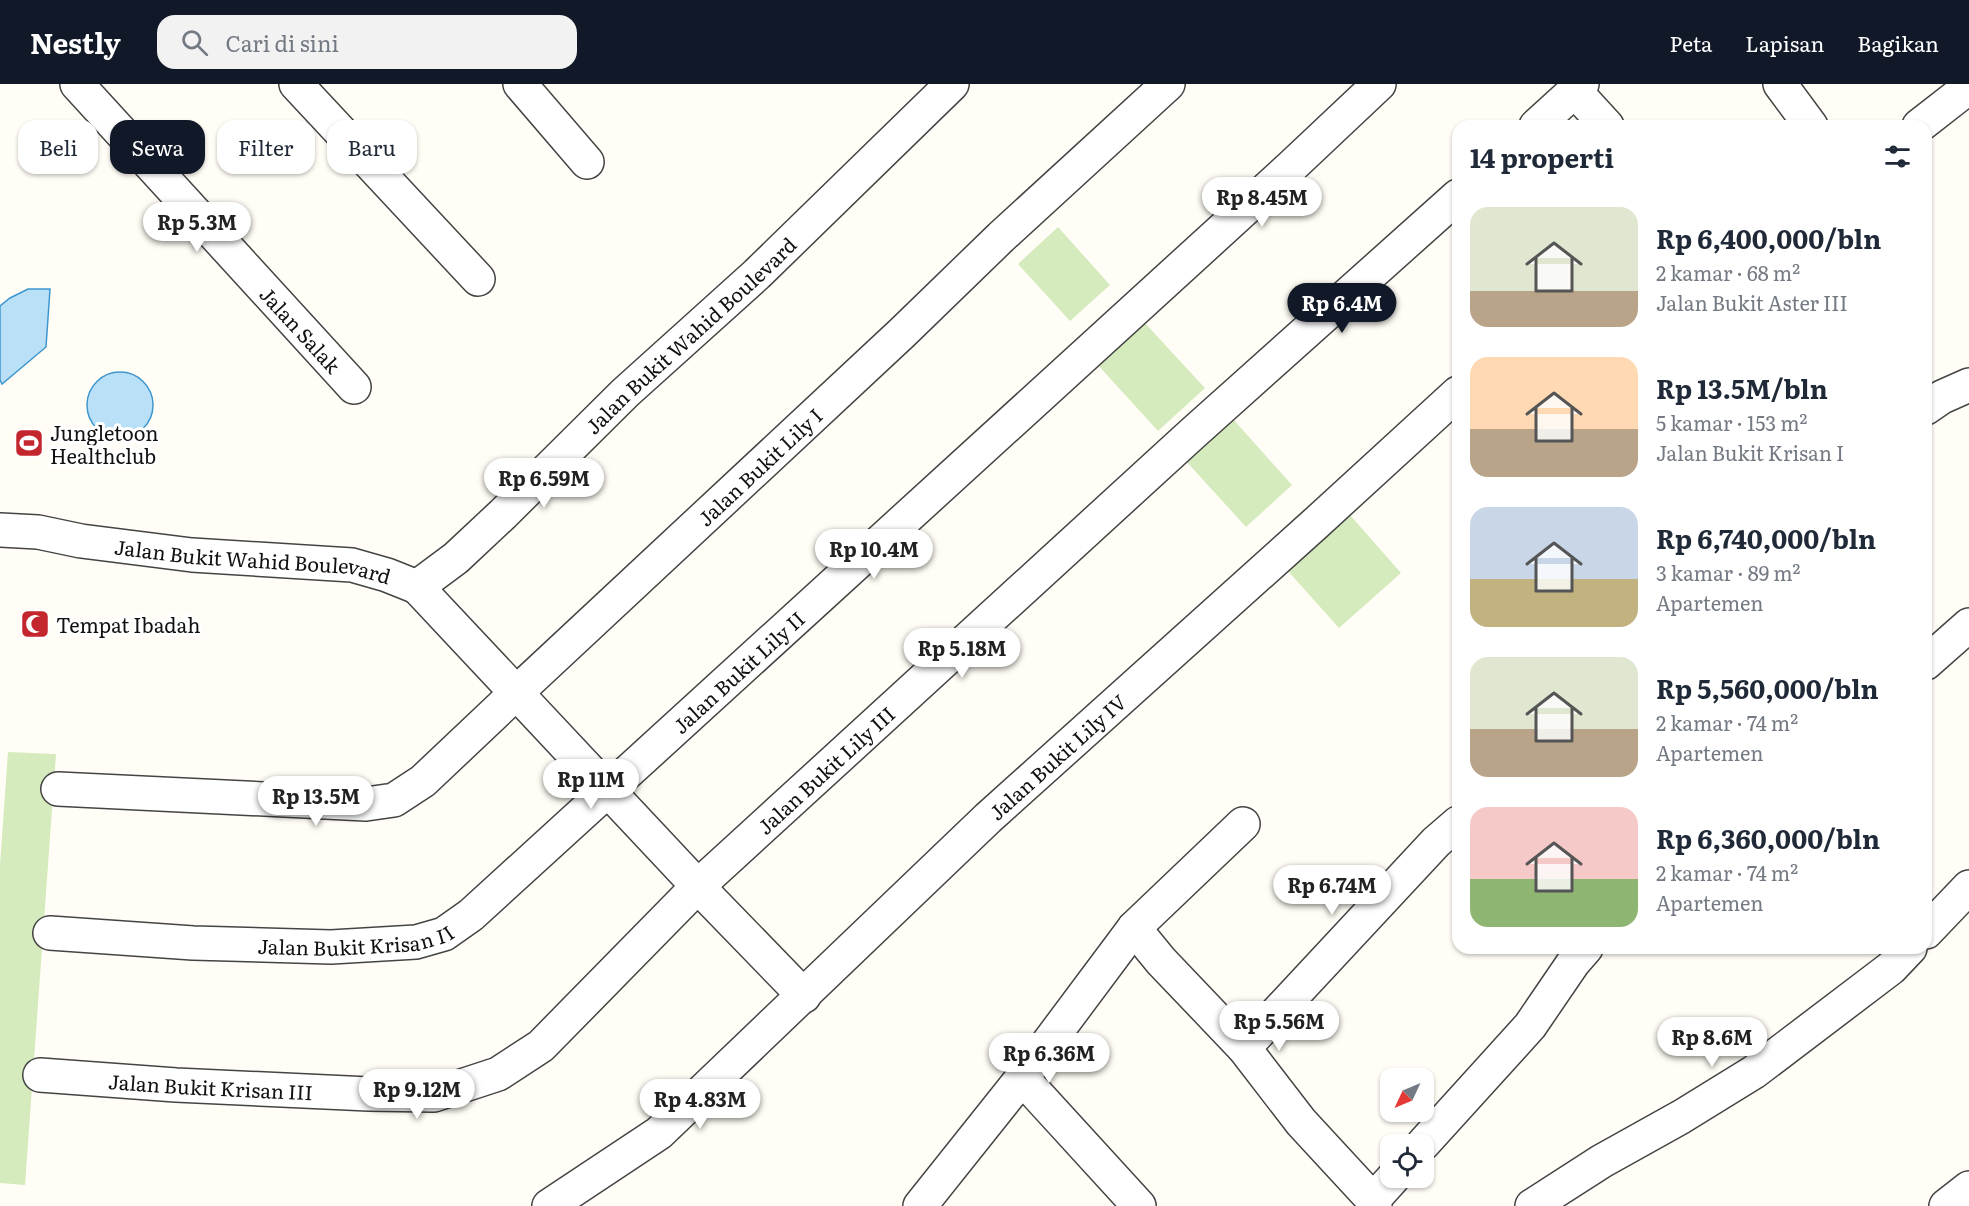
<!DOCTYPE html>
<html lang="id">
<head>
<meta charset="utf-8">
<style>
	:root { --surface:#fff; --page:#f2f2f3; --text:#1f2937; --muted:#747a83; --accent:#111827 }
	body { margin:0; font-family:Literata,serif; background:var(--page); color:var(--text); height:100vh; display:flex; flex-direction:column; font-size:22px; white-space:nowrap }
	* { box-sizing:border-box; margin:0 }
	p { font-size:20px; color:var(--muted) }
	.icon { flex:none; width:33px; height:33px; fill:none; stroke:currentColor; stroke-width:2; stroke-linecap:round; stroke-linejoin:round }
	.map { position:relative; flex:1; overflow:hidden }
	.sheet { position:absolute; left:1452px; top:36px; width:480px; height:834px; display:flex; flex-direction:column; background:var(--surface); border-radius:18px; box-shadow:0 2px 4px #0004 }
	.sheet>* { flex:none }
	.guide { position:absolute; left:18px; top:36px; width:570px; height:54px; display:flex; gap:12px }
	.needle { width:39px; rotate:226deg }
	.fabs { position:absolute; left:1380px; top:984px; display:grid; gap:12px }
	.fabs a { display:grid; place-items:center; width:54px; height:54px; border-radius:12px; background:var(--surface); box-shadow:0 2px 4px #0004; font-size:30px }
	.price { position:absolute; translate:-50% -51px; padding:0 14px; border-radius:21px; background:#fff; color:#222; font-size:20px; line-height:39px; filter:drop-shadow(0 2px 3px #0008) }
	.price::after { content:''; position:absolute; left:50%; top:36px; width:18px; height:14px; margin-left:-9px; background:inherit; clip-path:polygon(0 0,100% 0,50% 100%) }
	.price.on { background:var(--accent); color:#fff }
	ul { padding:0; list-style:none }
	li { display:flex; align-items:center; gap:18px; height:150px; padding:0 18px }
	li span { display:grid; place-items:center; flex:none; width:168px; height:120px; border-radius:18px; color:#555 }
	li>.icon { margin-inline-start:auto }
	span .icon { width:72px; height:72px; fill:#fffc; stroke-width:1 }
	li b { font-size:26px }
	h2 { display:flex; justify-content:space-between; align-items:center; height:72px; padding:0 18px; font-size:26px }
	.tag { padding:0 21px; border-radius:18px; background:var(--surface); box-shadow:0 2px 4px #0004; font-size:21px; line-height:54px }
	.tag.on { background:var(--accent); color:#fff }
	header { display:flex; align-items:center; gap:36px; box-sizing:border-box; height:84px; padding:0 30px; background:var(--accent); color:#fff }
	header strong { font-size:28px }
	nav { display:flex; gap:33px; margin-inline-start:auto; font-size:21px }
	.search { width:420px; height:54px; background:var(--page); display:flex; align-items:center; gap:15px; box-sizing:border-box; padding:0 21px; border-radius:18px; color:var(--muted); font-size:22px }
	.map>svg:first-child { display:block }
	.green { fill:#d5ebbd }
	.water { fill:#b9e0f7; stroke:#3f96cf; stroke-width:1.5 }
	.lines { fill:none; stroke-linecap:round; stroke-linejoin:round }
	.minor-casing { stroke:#444; stroke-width:36 }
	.minor { stroke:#fff; stroke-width:33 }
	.labels { text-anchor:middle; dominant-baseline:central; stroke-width:6; stroke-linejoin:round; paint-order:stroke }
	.street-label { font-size:20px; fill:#111; stroke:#fff }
	.poi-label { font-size:20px; fill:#111; stroke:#fff; text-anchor:start }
</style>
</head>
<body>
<header>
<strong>Nestly</strong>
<div class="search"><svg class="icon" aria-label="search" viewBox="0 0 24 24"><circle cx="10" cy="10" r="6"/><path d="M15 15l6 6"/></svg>Cari di sini</div>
<nav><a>Peta</a><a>Lapisan</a><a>Bagikan</a></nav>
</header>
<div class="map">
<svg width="1969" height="1122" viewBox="0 0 1969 1122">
	<rect width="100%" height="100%" fill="#fffdf5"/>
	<path class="green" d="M1058,143L1110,201L1070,237L1018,180Z
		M1143,237L1205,304L1158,347L1096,279Z
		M1232,334L1292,401L1246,443L1185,376Z
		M1350,431L1401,489L1339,544L1287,486Z
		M8,668L56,670L25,1101L0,1099V781Z"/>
	<path class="water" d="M28,205H50L46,263L2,300L0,296V222L10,214Z
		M87 321a33 33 0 1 1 66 0a33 33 0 1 1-66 0Z"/>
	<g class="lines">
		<g class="minor-casing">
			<g id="minor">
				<path id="s1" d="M77,0L354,303"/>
				<path d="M296,0L478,195"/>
				<path d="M520,0L587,78"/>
				<path d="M1780,0L1811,42"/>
				<path d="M1575,7L1607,42"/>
				<path d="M1536,42L1582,0"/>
				<path d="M1919,42L1969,3"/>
				<path d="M1926,324L1942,313L1969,301"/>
				<path id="s2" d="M0,446L38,448L81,457L192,471L352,481L387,491L417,503L456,474L503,430L625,309L757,190L952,0"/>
				<path d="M417,503L707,812L804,912"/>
				<path d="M1926,579L1969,541"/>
				<path id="s3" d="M58,705L366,720L394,716L423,697L516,609L902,249L1001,153L1168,0"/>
				<path d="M1134,844L1161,877L1244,964L1301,1038L1373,1116L1375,1122"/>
				<path d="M1926,848L1969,803"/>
				<path id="s4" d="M50,849L193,859L331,863L416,858L444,850L471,831L1292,82L1379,0"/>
				<path d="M1244,964L1436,758L1458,739"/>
				<path id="s5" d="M40,991L176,1001L369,1010L434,1011L498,990L541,962L698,802L1192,350L1458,112"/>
				<path d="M1022,994L1139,1122"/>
				<path d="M1423,1060L1530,942L1573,879L1586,864"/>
				<path d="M1373,1116L1393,1094"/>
				<path id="s6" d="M549,1122L659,1049L988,734L1315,440L1458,309"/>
				<path d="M920,1122L1022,994L1134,844L1243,740"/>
				<path d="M1532,1122L1602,1077L1681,1033L1754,988L1891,884L1910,864"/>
				<path d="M1946,1122L1969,1104"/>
			</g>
		</g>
		<use href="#minor" class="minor"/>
	</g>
	<defs>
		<g id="stadium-square" transform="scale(1.5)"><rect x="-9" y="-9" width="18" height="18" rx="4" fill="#c4262e" stroke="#fff"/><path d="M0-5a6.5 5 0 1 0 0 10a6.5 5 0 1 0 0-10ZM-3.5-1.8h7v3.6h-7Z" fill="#fff"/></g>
		<g id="mosque-square" transform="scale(1.5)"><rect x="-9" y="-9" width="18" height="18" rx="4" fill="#c4262e" stroke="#fff"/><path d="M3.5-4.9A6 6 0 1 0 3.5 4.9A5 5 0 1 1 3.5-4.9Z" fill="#fff"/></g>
	</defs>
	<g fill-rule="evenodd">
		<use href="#stadium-square" x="29" y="359"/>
		<use href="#mosque-square" x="35" y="540"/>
	</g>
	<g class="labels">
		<g class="street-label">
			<text stroke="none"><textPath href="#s1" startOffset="332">Jalan Salak</textPath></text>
			<text stroke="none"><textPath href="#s2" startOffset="795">Jalan Bukit Wahid Boulevard</textPath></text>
			<text stroke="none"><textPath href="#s3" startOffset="832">Jalan Bukit Lily I</textPath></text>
			<text stroke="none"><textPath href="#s2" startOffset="255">Jalan Bukit Wahid Boulevard</textPath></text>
			<text stroke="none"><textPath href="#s4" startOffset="790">Jalan Bukit Lily II</textPath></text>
			<text stroke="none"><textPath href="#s6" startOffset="680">Jalan Bukit Lily IV</textPath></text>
			<text stroke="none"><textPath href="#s5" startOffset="910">Jalan Bukit Lily III</textPath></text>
			<text stroke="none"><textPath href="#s4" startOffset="306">Jalan Bukit Krisan II</textPath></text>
			<text stroke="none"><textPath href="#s5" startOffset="171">Jalan Bukit Krisan III</textPath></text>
		</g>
		<g class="poi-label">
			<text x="50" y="348">Jungletoon<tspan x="50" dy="23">Healthclub</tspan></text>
			<text x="56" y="540">Tempat Ibadah</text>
		</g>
	</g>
</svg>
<div class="fabs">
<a><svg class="needle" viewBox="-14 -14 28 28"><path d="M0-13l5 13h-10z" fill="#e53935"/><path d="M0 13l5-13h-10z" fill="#747a83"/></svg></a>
<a><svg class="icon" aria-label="locate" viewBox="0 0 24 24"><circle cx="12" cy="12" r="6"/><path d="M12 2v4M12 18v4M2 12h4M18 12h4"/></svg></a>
</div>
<b class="price" style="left:1262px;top:144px">Rp 8.45M</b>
<b class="price" style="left:197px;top:169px">Rp 5.3M</b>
<b class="price on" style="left:1342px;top:250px">Rp 6.4M</b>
<b class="price" style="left:544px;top:425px">Rp 6.59M</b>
<b class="price" style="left:874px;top:496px">Rp 10.4M</b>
<b class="price" style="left:962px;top:595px">Rp 5.18M</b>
<b class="price" style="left:591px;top:726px">Rp 11M</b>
<b class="price" style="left:316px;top:743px">Rp 13.5M</b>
<b class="price" style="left:1332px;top:832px">Rp 6.74M</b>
<b class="price" style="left:1279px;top:968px">Rp 5.56M</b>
<b class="price" style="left:1712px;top:984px">Rp 8.6M</b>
<b class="price" style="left:1049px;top:1000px">Rp 6.36M</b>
<b class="price" style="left:417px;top:1036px">Rp 9.12M</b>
<b class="price" style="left:700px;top:1046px">Rp 4.83M</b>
<div class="guide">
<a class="tag">Beli</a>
<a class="tag on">Sewa</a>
<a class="tag">Filter</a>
<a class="tag">Baru</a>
</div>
<section class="sheet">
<h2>14 properti<svg class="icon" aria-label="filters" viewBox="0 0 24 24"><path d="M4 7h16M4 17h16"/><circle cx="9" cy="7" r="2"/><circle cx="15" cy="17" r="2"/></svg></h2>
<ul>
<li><span style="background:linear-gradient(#dfe7d0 70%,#b9a48a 0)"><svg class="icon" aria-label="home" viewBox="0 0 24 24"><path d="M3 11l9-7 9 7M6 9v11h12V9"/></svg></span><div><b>Rp 6,400,000/bln</b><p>2 kamar · 68 m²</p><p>Jalan Bukit Aster III</p></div></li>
<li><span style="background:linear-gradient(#ffd9b3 60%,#b9a48a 0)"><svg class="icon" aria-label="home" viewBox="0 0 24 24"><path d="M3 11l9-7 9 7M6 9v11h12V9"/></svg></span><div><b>Rp 13.5M/bln</b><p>5 kamar · 153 m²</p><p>Jalan Bukit Krisan I</p></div></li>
<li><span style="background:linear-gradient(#c9d6e8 60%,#c2b280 0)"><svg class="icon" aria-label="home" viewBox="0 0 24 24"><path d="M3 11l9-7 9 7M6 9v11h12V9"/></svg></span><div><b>Rp 6,740,000/bln</b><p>3 kamar · 89 m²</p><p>Apartemen</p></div></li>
<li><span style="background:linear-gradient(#dfe7d0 60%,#b9a48a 0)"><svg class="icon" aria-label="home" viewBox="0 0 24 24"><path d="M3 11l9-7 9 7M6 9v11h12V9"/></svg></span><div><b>Rp 5,560,000/bln</b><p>2 kamar · 74 m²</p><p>Apartemen</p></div></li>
<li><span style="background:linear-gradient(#f6c9c9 60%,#8fb573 0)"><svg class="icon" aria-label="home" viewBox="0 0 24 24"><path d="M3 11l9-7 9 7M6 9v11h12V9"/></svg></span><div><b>Rp 6,360,000/bln</b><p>2 kamar · 74 m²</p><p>Apartemen</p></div></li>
</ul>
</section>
</div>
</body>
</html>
